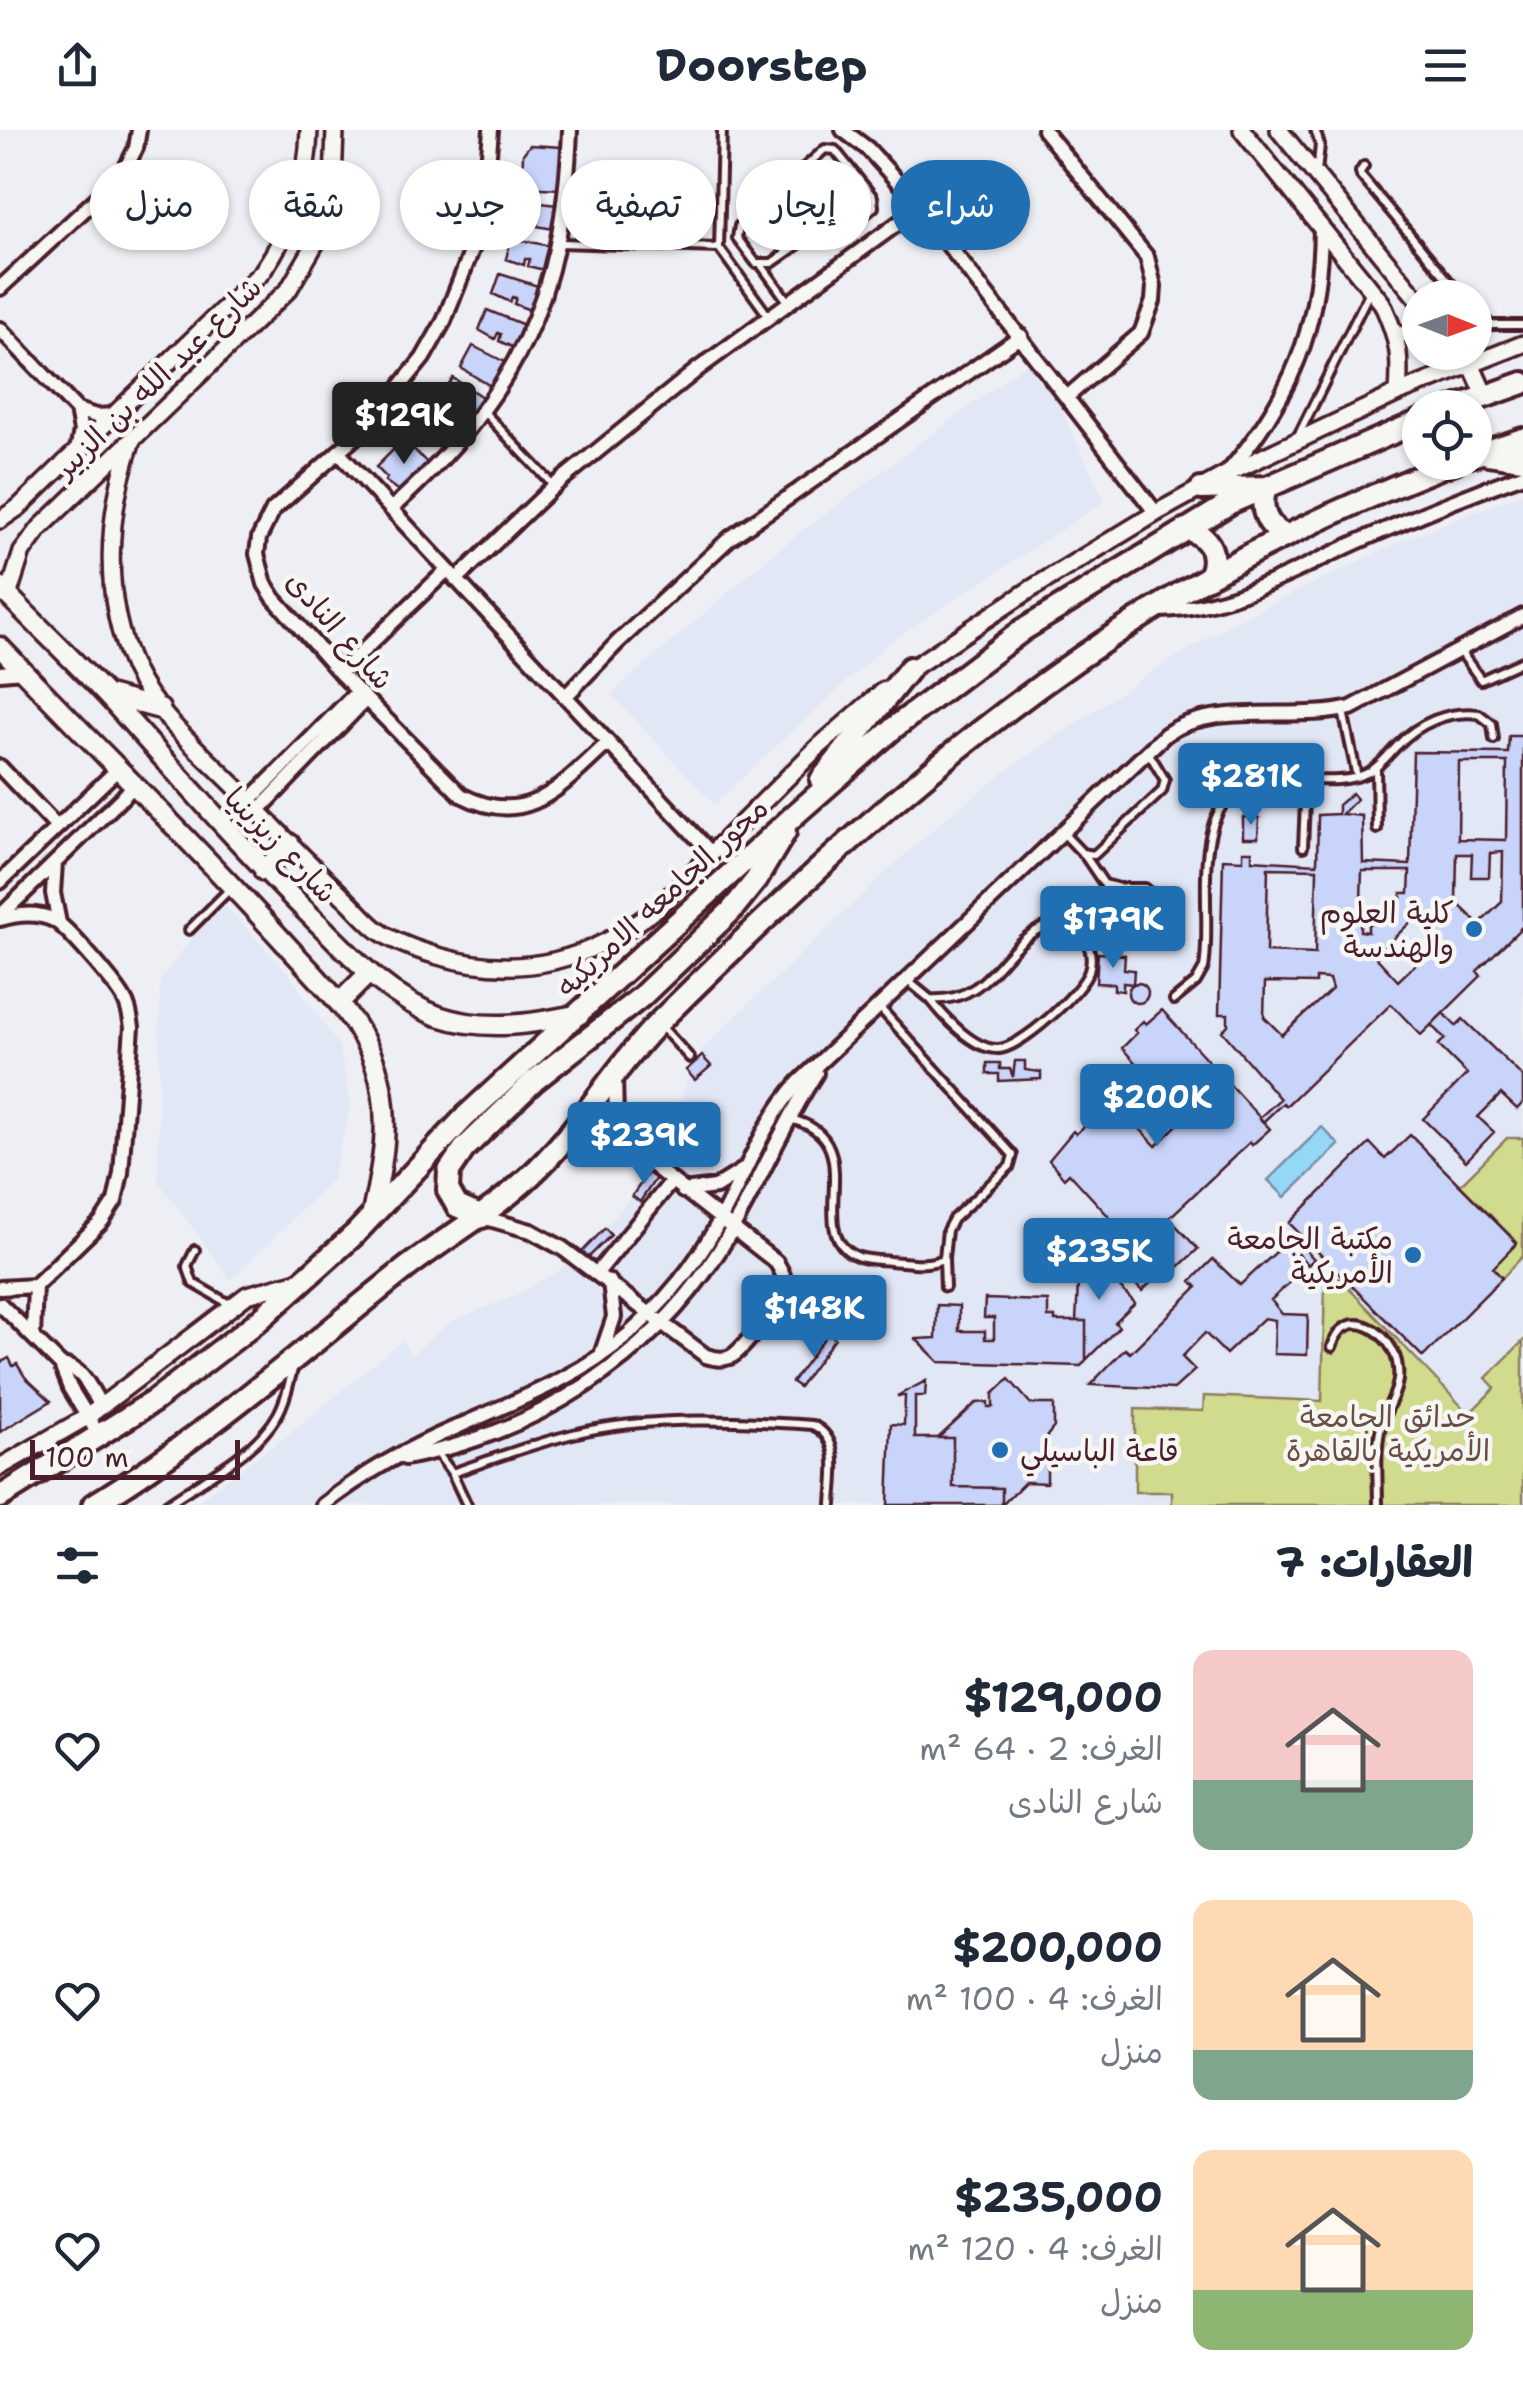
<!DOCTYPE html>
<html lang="ar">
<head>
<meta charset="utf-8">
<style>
	:root { --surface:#fff; --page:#f2f2f3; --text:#1f2937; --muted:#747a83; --accent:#1f6fb2 }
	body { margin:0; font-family:"Shantell Sans","Playpen Sans Arabic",sans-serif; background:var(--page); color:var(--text); direction:rtl; height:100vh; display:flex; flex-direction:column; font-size:38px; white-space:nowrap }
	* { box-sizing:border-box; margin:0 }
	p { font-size:32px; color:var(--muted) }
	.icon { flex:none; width:55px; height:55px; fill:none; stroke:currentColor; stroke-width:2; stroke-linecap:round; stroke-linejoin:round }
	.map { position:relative; height:1375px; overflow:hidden; direction:ltr }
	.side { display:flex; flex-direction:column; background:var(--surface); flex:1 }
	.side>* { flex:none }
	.top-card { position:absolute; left:30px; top:30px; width:1000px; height:90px; direction:rtl; display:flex; gap:20px }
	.needle { width:65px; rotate:91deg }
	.buttons { position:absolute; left:1402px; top:150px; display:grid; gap:20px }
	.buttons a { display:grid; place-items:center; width:90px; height:90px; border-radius:50%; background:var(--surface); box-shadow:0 2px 8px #0004; font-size:50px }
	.scale { position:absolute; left:30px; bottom:25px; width:210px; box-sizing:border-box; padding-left:10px; border:5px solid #4a1f2b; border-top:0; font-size:28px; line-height:35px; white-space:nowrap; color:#4a1f2b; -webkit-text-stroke:8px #f6f6f2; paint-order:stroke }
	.price { position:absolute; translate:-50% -85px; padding:0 22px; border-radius:10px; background:var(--accent); color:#fff; font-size:32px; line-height:65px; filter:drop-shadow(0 2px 5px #0008) }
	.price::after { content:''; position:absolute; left:50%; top:60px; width:30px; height:22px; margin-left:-15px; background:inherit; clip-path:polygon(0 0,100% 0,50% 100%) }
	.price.selected { background:#222; color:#fff }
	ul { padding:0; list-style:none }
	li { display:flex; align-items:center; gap:30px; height:250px; padding:0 50px }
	li span { display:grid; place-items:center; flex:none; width:280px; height:200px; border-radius:20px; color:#555 }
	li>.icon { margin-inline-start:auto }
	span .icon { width:120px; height:120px; fill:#fffc; stroke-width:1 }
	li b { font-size:42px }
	h2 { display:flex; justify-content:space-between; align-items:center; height:120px; padding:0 50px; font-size:42px }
	.tag { padding:0 35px; border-radius:45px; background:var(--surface); box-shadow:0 2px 8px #0004; font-size:35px; line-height:90px }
	.tag.selected { background:var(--accent); color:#fff }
	header { display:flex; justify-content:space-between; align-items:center; height:130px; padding:0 50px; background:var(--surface); font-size:45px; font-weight:700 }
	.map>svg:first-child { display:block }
	.built { fill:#e2e7f6 }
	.green { fill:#d0db8e; stroke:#8d7d5c; stroke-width:2.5 }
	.water { fill:#94d8f6; stroke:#768ea5; stroke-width:2.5 }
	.building { fill:#c9d4fb; stroke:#4a1f2b; stroke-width:2.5; fill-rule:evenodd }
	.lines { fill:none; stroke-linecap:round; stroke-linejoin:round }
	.service-casing { stroke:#4a1f2b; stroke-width:14 }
	.minor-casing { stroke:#4a1f2b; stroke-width:20 }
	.tertiary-casing { stroke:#4a1f2b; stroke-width:22 }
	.secondary-casing { stroke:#4a1f2b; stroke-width:25 }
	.primary-casing { stroke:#4a1f2b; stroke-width:28 }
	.service { stroke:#f6f6f2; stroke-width:6 }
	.minor { stroke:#f6f6f2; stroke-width:12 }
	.tertiary { stroke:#f6f6f2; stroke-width:15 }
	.secondary { stroke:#f6f6f2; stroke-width:18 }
	.primary { stroke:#f6f6f2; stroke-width:20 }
	.poi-dot { fill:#1f6fb2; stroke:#f6f6f2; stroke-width:4 }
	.labels { text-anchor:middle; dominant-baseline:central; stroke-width:9; stroke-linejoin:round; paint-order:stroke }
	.street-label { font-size:30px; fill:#4a1f2b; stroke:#f6f6f2 }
	.poi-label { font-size:30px; fill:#4a1f2b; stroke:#f6f6f2; text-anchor:end }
	.park-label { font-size:30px; fill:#6c4e44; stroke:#f6f6f2 }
</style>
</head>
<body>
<header><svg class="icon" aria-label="menu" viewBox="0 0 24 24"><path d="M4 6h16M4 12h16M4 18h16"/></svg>Doorstep<svg class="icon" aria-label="share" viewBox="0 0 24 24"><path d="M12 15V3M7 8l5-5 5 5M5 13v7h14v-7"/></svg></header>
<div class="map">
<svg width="1523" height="1375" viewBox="0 0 1523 1375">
	<rect width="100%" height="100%" fill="#edeff4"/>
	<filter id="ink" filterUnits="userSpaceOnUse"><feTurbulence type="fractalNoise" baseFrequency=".01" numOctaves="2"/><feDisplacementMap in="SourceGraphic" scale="20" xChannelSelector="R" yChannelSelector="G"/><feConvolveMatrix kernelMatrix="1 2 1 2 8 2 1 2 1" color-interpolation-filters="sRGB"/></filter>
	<g filter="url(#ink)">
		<path class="built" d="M1036,227L1105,371L887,514L714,674L611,564L781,417Z
			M1523,363V1375H192L301,1295L402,1210L412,1225L449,1192L515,1166L560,1140L575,1127L614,1088L661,1026L659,1024L688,948L691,946L696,950L711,936L699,922L890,738L947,687L1013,636L1151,542L1236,491L1401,411Z
			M220,770L288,843L339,916L351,975L332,1050L231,1150L158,1051L160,851Z"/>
		<path class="green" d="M1507,1008H1523V1126L1502,1148L1493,1138L1517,1112L1460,1055Z
			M1334,1143L1469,1284L1495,1258L1486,1248L1523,1211V1375H1172V1362H1135V1279L1203,1281L1204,1266L1322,1271L1325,1152Z"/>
		<path class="water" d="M1322,997L1339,1015L1285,1067L1268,1050Z"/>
		<path class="building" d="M530,15L562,17L561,59L522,57L523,24Z
			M518,70L557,75L553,99L537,96L538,90H533V95L514,91Z
			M511,108L550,116L544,140L528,136L530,129H525L524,135L506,129Z
			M500,144L538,156L530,180L514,174L516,168L512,167L510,172L493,164Z
			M487,180L524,195L514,218L499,211L501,204L498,203L495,209L479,200Z
			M473,216L509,234L497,260L461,238Z
			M453,248L485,269L473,294L440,266Z
			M430,280L460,303L447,324L415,295Z
			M404,309L432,338L412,358L407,354L400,362L385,351L387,348L376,337Z
			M1509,606H1523V796L1477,841L1481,846L1421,905L1391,874L1286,976L1283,973L1263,992L1259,988L1280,969L1222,901L1228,895V884H1219L1223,729L1243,730V721H1252V730L1317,734L1318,685L1338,684V675L1352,663L1357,669L1342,684L1362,686L1363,733L1410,735L1413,622L1508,623ZM1459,632H1507L1506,710L1458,709ZM1503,722L1502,772L1479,794L1456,772L1457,724H1472L1471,747H1489L1490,723ZM1268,738L1317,739L1315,824L1266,822ZM1362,741H1410L1409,763H1401V771H1393V779H1385V785H1377V794H1368V802L1360,801ZM1417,786L1440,811L1398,851L1375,826ZM1316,848L1329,849L1332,859L1282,905L1264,887L1265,852L1316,853Z
			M1243,687L1259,688L1258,708H1243Z
			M1098,823L1125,825L1124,839L1134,840L1133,854L1123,853V861L1114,860V854L1096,853Z
			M1128 863a10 10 0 1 1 20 0a10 10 0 1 1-20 0Z
			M1162,880L1270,999L1252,1015L1250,1012L1169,1088L1198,1119L1173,1142L1167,1137L1142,1161L1091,1108L1111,1089L1069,1043L1064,1048L1049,1030L1073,1001L1076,1004L1131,952L1129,950L1140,938L1122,918L1137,903L1134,900L1143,891L1146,894ZM1164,953L1191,981L1156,1016L1129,987Z
			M1443,883L1456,896L1463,889L1523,947V973L1517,979L1501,964L1478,987L1494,1002L1466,1031L1423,989L1467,944L1438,915L1445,909L1431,895Z
			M702,926L711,936L695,950L686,940Z
			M1015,931H1025V940L1041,942V949L999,951V944H987V933H1000V939H1010L1013,947Z
			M1410,1005L1517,1113L1493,1138L1502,1148L1423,1227L1289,1093L1370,1013L1385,1029Z
			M648,1043L656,1048L640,1072L632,1066Z
			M605,1098L611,1105L588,1128L582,1122Z
			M1298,1112L1314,1129L1308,1135L1298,1124L1290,1133L1300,1143L1271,1170L1282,1184L1308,1185L1307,1225L1274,1224L1275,1190L1264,1188L1226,1224L1205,1203L1182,1227L1195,1240L1174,1259L1090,1255L1125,1219L1130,1223L1197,1157L1191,1151L1213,1129L1240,1155L1286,1113L1292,1119Z
			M1080,1116L1135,1173L1115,1192L1119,1197L1086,1230V1191H1076Z
			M985,1169L1048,1171V1187H1055V1191H1086V1230L1081,1236L939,1232L916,1209L936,1208L937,1175L959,1176V1201H985V1209H994V1188H984Z
			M828,1203L835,1208L799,1257L792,1252Z
			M9,1228L13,1236L17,1234L25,1247L51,1271L0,1302V1233Z
			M1009,1249L1031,1274H1054V1297L1047,1306V1353L1025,1352L1002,1375V1358L953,1357V1308H938L976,1273L988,1272V1277H993V1264Z
			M926,1251L925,1266H915V1308H953V1357L1002,1358V1375H888L891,1294L904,1295L905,1266H897Z"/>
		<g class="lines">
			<g class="service-casing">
				<path id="service" d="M722,0L719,118L769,187
					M1315,0L1320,15L1317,42
					M825,19L835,20L873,67L874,77L858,90L842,84L772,133H756L737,108L739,96Z
					M1364,36L1360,42L1361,46L1463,168
					M754,83L787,122
					M560,113L719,118
					M762,136L789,173
					M1475,181L1491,195H1523
					M484,282L554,356
					M1298,306L1370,161
					M1460,521L1481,550L1523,531
					M1343,581L1357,647
					M1376,639L1377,699
					M1063,703L1082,723L1094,725L1162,661L1165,650L1148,622
					M1303,717L1306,649
					M1085,726L1125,785L1139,791L1148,788L1154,780L1152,765L1145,758H1119L1104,754
					M1054,794C1067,795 1079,799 1086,811C1091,820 1092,831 1089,841C1082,862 1019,920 997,919C973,919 944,887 930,869C996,874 1003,804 1054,794Z
					M189,800L232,757
					M908,851L930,869
					M1174,870L1196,852L1204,838C1215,775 1178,652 1278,649C1306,648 1344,656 1369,642C1380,636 1388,625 1397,616C1418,593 1449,580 1479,584L1492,594L1494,609
					M659,894L690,928
					M790,989C876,1009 798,1105 859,1127C869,1130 880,1130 890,1131C908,1132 929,1137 944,1128L947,1100L953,1089L1010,1036L1013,1025L880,878
					M195,1120L187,1136L193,1153L231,1175
					M944,1129L945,1157
					M1332,1217C1346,1171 1395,1203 1398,1238C1401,1261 1386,1276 1381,1297C1375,1321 1378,1350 1378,1375
					M435,1320L452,1343L467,1375
					M452,1343C496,1328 540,1311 586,1301C659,1286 738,1290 812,1295C843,1308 833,1347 832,1375
					M166,1375C202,1349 256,1324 278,1284C286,1270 289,1254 293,1239"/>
			</g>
			<g class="minor-casing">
				<path id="minor" d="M491,0L485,71L475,112L444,191L423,228L370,294L273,380L259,408L257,424L265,454L274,468L340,543L461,665C528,700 561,655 608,613
					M843,0L868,19L908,63L1156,383
					M1044,0L1147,127L1154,156L1153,171L1141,203L1067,267
					M0,158L122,45L136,18L139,0
					M0,199L77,280L96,286L115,285
					M77,321L81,301L77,280
					M338,322L711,723
					M1228,342C1292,266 1320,198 1321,98
					M391,379C517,265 563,170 570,0
					M456,450L554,356L698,239L919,78
					M1160,480C1233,478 1293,441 1357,412C1412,388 1467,365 1523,345
					M0,543L23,541
					M340,543L447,440
					M565,567L618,512L730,408L1021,206
					M0,637L57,697
					M249,671L358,561
					M258,681L366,569
					M55,733L53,763L59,793
					M0,752L118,639
					M0,786L134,656
					M0,789C19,784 36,782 54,790C67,797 114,852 123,867C129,876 130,886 132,897L121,1043L115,1071L102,1091L35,1156L0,1158
					M683,1061L716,1057L743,1040
					M482,1087L531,1101L562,1118L706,1226C715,1229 722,1230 730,1227C743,1222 782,1168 784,1155C785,1146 781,1140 776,1132L633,1020L616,987L615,947
					M597,1143L671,1052
					M0,1174L61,1235C84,1238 90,1259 101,1276
					M33,1207L35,1156
					M602,1222L614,1187L610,1152
					M61,1235L70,1258L100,1307
					M405,1328C533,1304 652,1229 721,1118C756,1061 780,999 816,943
					M323,1375C363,1344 408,1318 455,1298C516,1270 577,1249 629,1204C667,1170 700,1130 723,1084C748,1038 763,992 799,952L1165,605C1214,570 1294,592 1351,578L1523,486"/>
			</g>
			<g class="tertiary-casing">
				<path id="tertiary" d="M1242,0L1382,173C1398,208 1401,225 1398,263
					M1279,0L1420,172
					M1397,205L1420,203
					M1461,222L1471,234L1485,265
					M132,310C107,383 101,466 134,539C158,590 210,629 248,670C279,703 311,735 344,767C356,778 368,794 382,803C399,814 420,821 438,826C521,850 591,831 657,778L816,619L884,560
					M0,390L19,377L262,142C292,98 308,53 309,0
					M8,466L22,422L40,398L289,159L318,109L328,81L333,53L335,0
					M902,545L1031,459L1156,383L1225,345L1398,263L1523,214
					M0,1337L87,1287L247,1165L302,1150"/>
			</g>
			<g class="secondary-casing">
				<path id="secondary" d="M0,457C37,496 76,532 112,571C180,647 246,723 319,794C354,829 390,868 438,886C486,902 533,894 580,884
					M0,517C93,615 190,709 281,809C315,847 360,887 376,937C393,987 382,1038 371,1088
					M108,565L160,579
					M264,741L290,714
					M339,873L369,843"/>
			</g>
			<g class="primary-casing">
				<path id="primary" d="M1453,278L1523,253
					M1488,324L1523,329
					M1475,325L1523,309
					M1201,359L1266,357C1259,379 1266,397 1287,406
					M1186,399C1211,406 1219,426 1208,448
					M821,650L910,538
					M482,1087L457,1076L448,1060L449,1041L464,1019L534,951L641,867L731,781L756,750L785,702
					M0,1367L154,1271L257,1192L355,1104L466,986L798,682L895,597L1023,500L1230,373L1420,291
					M93,1375C205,1307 302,1221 405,1139C446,1107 492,1082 530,1046C579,1001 611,941 658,893C810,742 968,595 1151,481C1246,421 1350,373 1455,332"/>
			</g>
			<use href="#service" class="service"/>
			<use href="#minor" class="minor"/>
			<use href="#tertiary" class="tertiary"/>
			<use href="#secondary" class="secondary"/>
			<use href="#primary" class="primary"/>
		</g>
	</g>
	<g class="poi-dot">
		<circle cx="1474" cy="799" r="10"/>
		<circle cx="1413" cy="1125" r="10"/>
		<circle cx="1000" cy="1320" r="10"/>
	</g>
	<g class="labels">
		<g class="street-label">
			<text transform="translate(158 247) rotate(-44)">شارع عبد الله بن الزبير</text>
			<text transform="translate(340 500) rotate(49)">شارع النادى</text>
			<text transform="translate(281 715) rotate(46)">شارع زيزينيا</text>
			<text transform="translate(662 767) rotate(-43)">محور الجامعه الامريكيه</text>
		</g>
		<g class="poi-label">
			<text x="1454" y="782">كلية العلوم<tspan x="1454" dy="34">والهندسة</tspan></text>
			<text x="1393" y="1108">مكتبة الجامعة<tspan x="1393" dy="34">الأمريكية</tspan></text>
			<text x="1020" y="1320" text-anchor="start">قاعة الباسيلي</text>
		</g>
		<g class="park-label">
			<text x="1388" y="1286">حدائق الجامعة<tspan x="1388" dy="34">الأمريكية بالقاهرة</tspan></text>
		</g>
	</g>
</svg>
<div class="buttons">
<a><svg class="needle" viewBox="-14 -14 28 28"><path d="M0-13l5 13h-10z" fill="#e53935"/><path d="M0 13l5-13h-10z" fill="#747a83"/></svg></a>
<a><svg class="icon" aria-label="locate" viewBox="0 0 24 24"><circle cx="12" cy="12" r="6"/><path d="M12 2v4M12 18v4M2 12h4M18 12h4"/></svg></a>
</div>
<div class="scale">100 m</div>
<b class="price selected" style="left:404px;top:337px">$129K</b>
<b class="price" style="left:1251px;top:698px">$281K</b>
<b class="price" style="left:1113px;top:841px">$179K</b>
<b class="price" style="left:1157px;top:1019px">$200K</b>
<b class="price" style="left:644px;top:1057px">$239K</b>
<b class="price" style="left:1099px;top:1173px">$235K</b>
<b class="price" style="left:814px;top:1230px">$148K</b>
<div class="top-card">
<a class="tag selected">شراء</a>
<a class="tag">إيجار</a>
<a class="tag">تصفية</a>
<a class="tag">جديد</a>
<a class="tag">شقة</a>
<a class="tag">منزل</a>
</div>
</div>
<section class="side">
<h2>العقارات: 7<svg class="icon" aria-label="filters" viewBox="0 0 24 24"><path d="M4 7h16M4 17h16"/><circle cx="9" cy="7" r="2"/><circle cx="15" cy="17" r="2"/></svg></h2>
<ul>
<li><span style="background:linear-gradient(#f6c9c9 65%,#7fa58c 0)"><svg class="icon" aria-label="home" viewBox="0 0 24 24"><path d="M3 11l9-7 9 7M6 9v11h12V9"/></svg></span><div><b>$129,000</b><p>الغرف: 2 · 64 m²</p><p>شارع النادى</p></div><svg class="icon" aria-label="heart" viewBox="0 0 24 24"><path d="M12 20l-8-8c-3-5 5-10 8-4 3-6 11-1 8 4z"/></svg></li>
<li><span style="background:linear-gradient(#ffd9b3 75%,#7fa58c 0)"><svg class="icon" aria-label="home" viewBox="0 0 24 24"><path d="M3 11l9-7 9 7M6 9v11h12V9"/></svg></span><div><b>$200,000</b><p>الغرف: 4 · 100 m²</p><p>منزل</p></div><svg class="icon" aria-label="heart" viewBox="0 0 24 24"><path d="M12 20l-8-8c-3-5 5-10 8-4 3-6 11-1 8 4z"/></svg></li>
<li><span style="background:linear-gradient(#ffd9b3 70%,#8fb573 0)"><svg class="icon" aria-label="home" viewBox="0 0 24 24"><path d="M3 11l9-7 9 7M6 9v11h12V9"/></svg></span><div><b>$235,000</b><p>الغرف: 4 · 120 m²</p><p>منزل</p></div><svg class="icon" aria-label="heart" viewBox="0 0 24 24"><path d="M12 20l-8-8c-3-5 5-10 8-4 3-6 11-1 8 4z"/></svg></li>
</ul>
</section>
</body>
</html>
